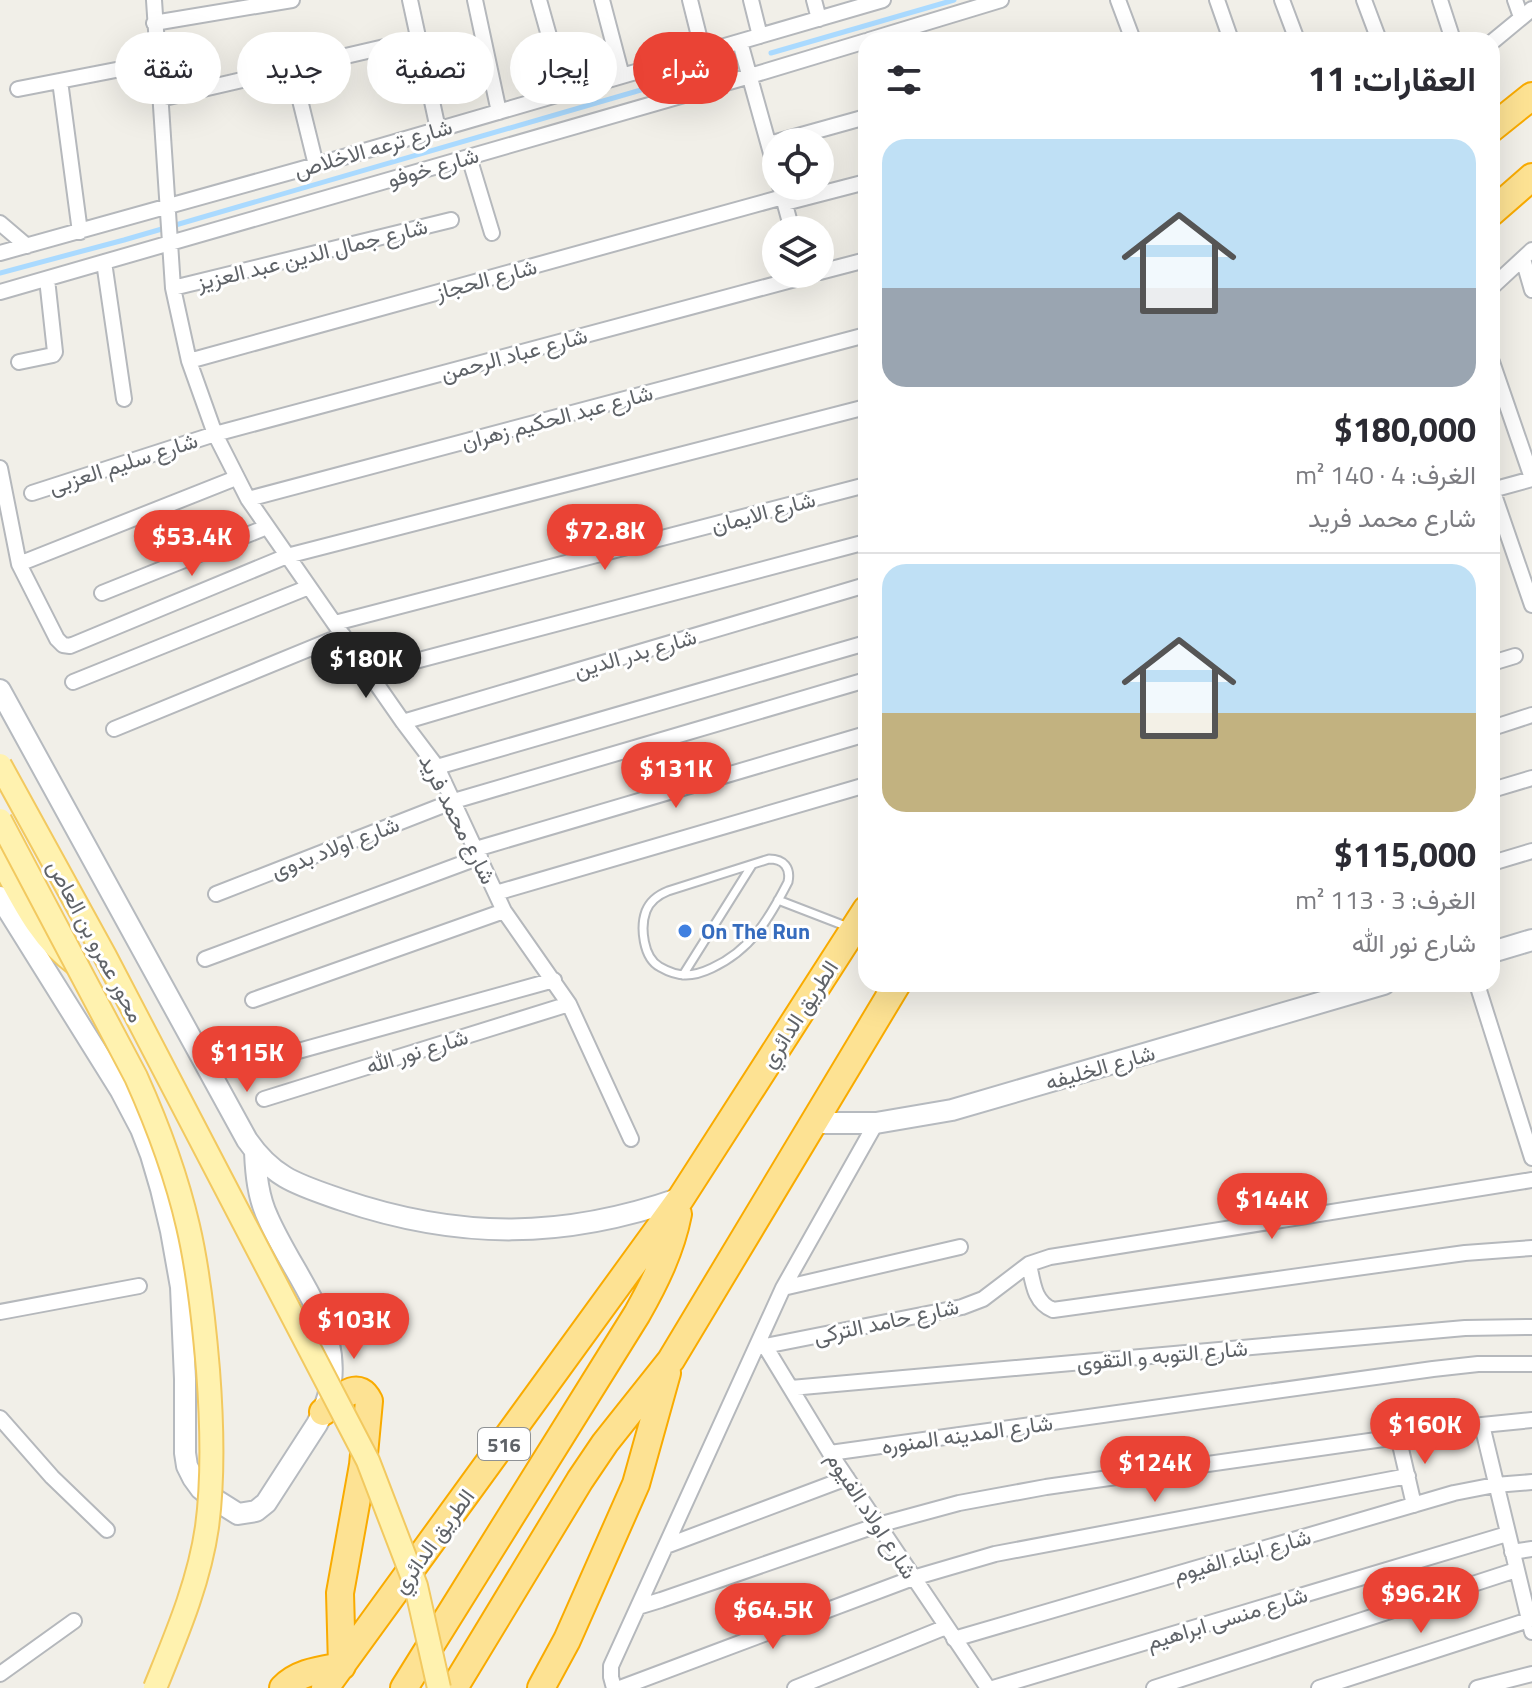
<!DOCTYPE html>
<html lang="ar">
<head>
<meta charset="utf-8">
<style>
	:root { --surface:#fff; --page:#f7f7f7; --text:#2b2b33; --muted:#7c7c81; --line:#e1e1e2; --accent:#ea4335 }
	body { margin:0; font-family:"Titillium Web",Vazirmatn,sans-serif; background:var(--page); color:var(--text); direction:rtl; height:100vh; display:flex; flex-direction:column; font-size:30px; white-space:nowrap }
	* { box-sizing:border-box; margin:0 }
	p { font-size:26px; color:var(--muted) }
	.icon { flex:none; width:44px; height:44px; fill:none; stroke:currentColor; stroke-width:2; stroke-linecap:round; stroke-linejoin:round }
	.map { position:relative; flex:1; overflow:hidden; direction:ltr }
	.details { position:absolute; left:858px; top:32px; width:642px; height:960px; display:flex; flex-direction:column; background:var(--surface); border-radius:24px; box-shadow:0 8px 32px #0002; direction:rtl }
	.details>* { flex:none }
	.banner { position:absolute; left:24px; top:32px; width:714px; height:72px; direction:rtl; display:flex; gap:16px }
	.tools { position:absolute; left:762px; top:128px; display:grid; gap:16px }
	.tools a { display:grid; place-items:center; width:72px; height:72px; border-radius:50%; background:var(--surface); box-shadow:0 8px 32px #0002; font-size:40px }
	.price { position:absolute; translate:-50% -68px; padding:0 18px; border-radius:28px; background:var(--accent); color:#fff; font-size:26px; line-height:52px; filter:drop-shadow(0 2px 4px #0008) }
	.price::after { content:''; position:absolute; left:50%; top:48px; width:24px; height:18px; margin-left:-12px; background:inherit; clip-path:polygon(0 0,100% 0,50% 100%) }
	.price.selected { background:#222; color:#fff }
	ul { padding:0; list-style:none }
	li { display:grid; align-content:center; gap:16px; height:424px; padding:0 24px }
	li+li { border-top:2px solid var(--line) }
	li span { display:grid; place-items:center; height:248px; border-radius:24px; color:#555 }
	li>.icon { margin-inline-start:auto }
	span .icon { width:144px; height:144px; fill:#fffc; stroke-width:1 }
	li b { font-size:34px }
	h2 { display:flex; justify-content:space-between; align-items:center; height:96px; padding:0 24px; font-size:34px }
	.pill { padding:0 28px; border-radius:36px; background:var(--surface); box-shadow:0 8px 32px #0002; font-size:28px; line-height:72px }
	.pill.selected { background:var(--accent); color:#fff }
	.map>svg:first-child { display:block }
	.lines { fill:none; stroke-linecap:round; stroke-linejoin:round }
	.stream { stroke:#aadaff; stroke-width:5 }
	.lane-casing { stroke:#b5b8bc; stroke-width:11 }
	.street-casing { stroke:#b5b8bc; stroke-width:18 }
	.secondary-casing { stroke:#b6babf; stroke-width:24 }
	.primary-casing { stroke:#f2c960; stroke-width:26 }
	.highway-casing { stroke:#f9ab00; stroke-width:30 }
	.lane { stroke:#fff; stroke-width:7 }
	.street { stroke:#fff; stroke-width:14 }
	.secondary { stroke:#fff; stroke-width:20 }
	.primary { stroke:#fff2af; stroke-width:22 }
	.highway { stroke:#fde293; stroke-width:26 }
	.primary-bridge-casing { stroke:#f2c960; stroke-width:26; stroke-linecap:butt }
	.primary-bridge { stroke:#fff2af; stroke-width:22 }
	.shop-dot { fill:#3f7fe0; stroke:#fff; stroke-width:3 }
	.labels { text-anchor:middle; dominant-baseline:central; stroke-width:6; stroke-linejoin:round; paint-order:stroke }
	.shield { fill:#fff; stroke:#8f9295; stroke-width:2 }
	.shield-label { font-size:20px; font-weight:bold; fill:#5f6368 }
	.street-label { font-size:22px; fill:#5f6368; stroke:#fff }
	.shop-label { font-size:22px; font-weight:bold; fill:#366cbe; stroke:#fff; text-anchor:start }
</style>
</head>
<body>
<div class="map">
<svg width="1532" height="1688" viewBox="0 0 1532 1688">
	<rect width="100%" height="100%" fill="#f1efe8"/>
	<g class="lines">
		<path class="stream" d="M771,53L954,0
			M0,273L124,240L720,67"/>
		<g class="lane-casing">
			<path id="lane" d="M769,859C784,859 791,868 788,882C769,919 751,950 712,968C693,977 679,978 660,967C643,958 640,927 646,911C650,901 658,895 668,891Z
				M778,900L848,927
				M683,975L752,865"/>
		</g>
		<g class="street-casing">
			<path id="street" d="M154,0L173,288L189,361L215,434L248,499L403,722L437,767L504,911L569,1004L631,1139
				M410,0L438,129
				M475,0L499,112
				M539,0L565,93
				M602,0L622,76
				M690,0L703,52
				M751,0L760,36
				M814,0L819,19
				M1118,0L1133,40
				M1217,0L1231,40
				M1282,0L1297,40
				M1364,0L1379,40
				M1440,0L1453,40
				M1515,0L1521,17
				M154,23L292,0
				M869,40L1001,0
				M740,42L776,171
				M1492,42L1532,9
				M60,81L80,232
				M18,89L157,62
				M299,96L316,165
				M160,99L419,39
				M769,144L866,117
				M469,157L492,233
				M780,186L792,230
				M785,203L866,182
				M0,223L27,246
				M0,253L316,165L883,0
				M1523,259L1532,290
				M104,262L124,399
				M820,272L866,260
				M1492,287L1532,250
				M173,288L451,220
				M0,292L750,76L866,41
				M189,361L783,197
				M19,362L53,355L55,352L47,279
				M1492,362L1532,478
				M0,468L19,564L57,639L63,645L70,646L287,556L866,407
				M1492,489L1532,605
				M1492,490L1532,479
				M32,493L215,434L814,274
				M248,499L866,335
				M19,564L236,478
				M102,593L267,527
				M335,623L866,485
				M1492,663L1515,656
				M370,673L866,542
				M73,682L309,587
				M403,722L866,585
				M1492,728L1532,715
				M114,729L343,635
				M437,767L866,643
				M1492,790L1532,778
				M476,849L866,734
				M1492,863L1532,851
				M496,893L866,785
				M216,894L454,801L866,680
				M205,959L480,857
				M1477,984L1532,1158
				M253,1000L504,911
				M248,1065L554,980
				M264,1099L569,1004
				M1029,1264C1033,1283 1034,1302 1053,1310L1465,1253L1532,1248
				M783,1288L960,1247
				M0,1312L139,1286
				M760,1341L765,1346L830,1453L988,1688
				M765,1346L962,1307L983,1299L1029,1264L1050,1257L1532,1180
				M791,1388L1465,1328L1532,1327
				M0,1418L52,1477L107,1530
				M1482,1425L1532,1632
				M1398,1436L1414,1505
				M830,1453L1433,1369L1478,1364H1532
				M666,1546L847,1478
				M1512,1552L1532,1549
				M638,1607L661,1600L878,1525L959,1503L1046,1487L1482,1425L1532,1420
				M954,1639L1454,1493L1495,1485L1532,1482
				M0,1674L74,1621
				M614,1688L611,1677V1666L783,1288L876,1123
				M620,1688L913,1578L995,1554L1408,1476
				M795,1688L946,1627
				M993,1688L1507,1534
				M1154,1688L1516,1570
				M1319,1688L1532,1619
				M1477,1688L1532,1674"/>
		</g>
		<g class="secondary-casing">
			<path id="secondary" d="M0,690L247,1140C274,1179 299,1185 342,1200C460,1240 564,1239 681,1198
				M0,897L121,1091L141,1129L151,1155L161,1189L171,1231L181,1287L185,1379V1453L187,1466L193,1478L201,1489L211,1497L238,1514L256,1511L266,1503L317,1424C360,1344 299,1288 268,1218C258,1197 256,1174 255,1152
				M1492,952L1532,940
				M812,1123H876L952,1110L1384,984"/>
		</g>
		<g class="primary-casing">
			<path id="primary" d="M0,858C21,897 40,939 77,965"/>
		</g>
		<g class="highway-casing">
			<path id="highway" d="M1492,128L1532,96
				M1492,212L1532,177
				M283,1688C298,1672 321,1670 342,1666L340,1593L363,1465L369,1401C357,1376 337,1402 323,1412
				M325,1688L681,1198L866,910
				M404,1688L637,1314C655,1282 671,1250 678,1214
				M454,1688L580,1480L605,1443L671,1360L897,984
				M541,1688L567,1640L636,1484L667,1373"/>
		</g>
		<use href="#lane" class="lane"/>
		<use href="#street" class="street"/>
		<use href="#secondary" class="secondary"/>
		<use href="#primary" class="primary"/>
		<use href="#highway" class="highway"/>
		<g class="primary-bridge-casing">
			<path id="primary-bridge" d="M0,765L105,956L368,1461L416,1586L439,1688
				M0,820L136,1077C158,1126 176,1174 188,1226C199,1273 204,1322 208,1370C212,1422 214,1475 207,1527C199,1583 176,1636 155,1688"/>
		</g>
		<use href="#primary-bridge" class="primary-bridge"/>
	</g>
	<circle class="shop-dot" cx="685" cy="931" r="8"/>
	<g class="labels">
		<rect class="shield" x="478" y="1428" width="52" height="32" rx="6"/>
		<g class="shield-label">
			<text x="504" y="1444">516</text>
		</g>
		<g class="street-label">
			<text transform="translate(373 148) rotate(-16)">شارع ترعه الاخلاص</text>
			<text transform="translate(433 167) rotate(-16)">شارع خوفو</text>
			<text transform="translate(312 254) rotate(-14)">شارع جمال الدين عبد العزيز</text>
			<text transform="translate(486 279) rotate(-15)">شارع الحجاز</text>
			<text transform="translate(514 354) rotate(-15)">شارع عباد الرحمن</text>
			<text transform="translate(557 417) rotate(-15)">شارع عبد الحكيم زهران</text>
			<text transform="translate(123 463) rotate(-18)">شارع سليم العزبى</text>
			<text transform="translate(763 512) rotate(-15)">شارع الايمان</text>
			<text transform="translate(635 653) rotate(-16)">شارع بدر الدين</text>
			<text transform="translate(458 819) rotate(63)">شارع محمد فريد</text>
			<text transform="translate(335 847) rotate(-21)">شارع اولاد بدوى</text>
			<text transform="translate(96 941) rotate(62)">محور عمرو بن العاص</text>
			<text transform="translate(799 1014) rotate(-57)">الطريق الدائري</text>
			<text transform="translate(417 1051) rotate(-17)">شارع نور الله</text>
			<text transform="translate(1100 1067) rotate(-16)">شارع الخليفه</text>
			<text transform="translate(886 1321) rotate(-12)">شارع حامد التركى</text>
			<text transform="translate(1162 1355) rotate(-5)">شارع التوبه و التقوى</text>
			<text transform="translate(967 1434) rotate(-8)">شارع المدينه المنوره</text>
			<text transform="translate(872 1515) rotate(57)">شارع اولاد الفيوم</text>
			<text transform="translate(433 1541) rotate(-54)">الطريق الدائري</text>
			<text transform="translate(1242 1555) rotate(-16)">شارع ابناء الفيوم</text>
			<text transform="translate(1227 1618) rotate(-17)">شارع منسى ابراهيم</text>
		</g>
		<g class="shop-label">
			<text x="701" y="931">On The Run</text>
		</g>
	</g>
</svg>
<div class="tools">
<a><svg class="icon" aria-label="locate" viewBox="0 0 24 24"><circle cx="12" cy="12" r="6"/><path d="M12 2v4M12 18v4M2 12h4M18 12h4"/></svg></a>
<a><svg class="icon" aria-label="layers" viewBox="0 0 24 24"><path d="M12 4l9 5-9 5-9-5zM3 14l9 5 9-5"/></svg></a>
</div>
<b class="price" style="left:605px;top:572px">$72.8K</b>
<b class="price" style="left:192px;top:578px">$53.4K</b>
<b class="price selected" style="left:366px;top:700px">$180K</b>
<b class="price" style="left:676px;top:810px">$131K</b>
<b class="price" style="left:247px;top:1094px">$115K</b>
<b class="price" style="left:1272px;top:1241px">$144K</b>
<b class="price" style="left:354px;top:1361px">$103K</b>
<b class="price" style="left:1425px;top:1466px">$160K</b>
<b class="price" style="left:1155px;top:1504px">$124K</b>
<b class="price" style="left:1421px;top:1635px">$96.2K</b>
<b class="price" style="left:773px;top:1651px">$64.5K</b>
<div class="banner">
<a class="pill selected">شراء</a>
<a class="pill">إيجار</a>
<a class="pill">تصفية</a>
<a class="pill">جديد</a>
<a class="pill">شقة</a>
</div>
<section class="details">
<h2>العقارات: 11<svg class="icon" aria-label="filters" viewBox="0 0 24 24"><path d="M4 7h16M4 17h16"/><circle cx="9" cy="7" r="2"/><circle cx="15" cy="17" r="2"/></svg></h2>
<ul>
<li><span style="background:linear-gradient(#bfe0f5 60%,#9aa5b1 0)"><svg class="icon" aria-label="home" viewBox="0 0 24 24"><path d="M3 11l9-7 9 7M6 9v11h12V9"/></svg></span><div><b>$180,000</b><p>الغرف: 4 · 140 m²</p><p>شارع محمد فريد</p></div></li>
<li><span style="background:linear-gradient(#bfe0f5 60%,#c2b280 0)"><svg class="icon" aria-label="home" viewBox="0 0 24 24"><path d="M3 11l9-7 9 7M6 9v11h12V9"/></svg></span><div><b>$115,000</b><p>الغرف: 3 · 113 m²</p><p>شارع نور الله</p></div></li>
</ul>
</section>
</div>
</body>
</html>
